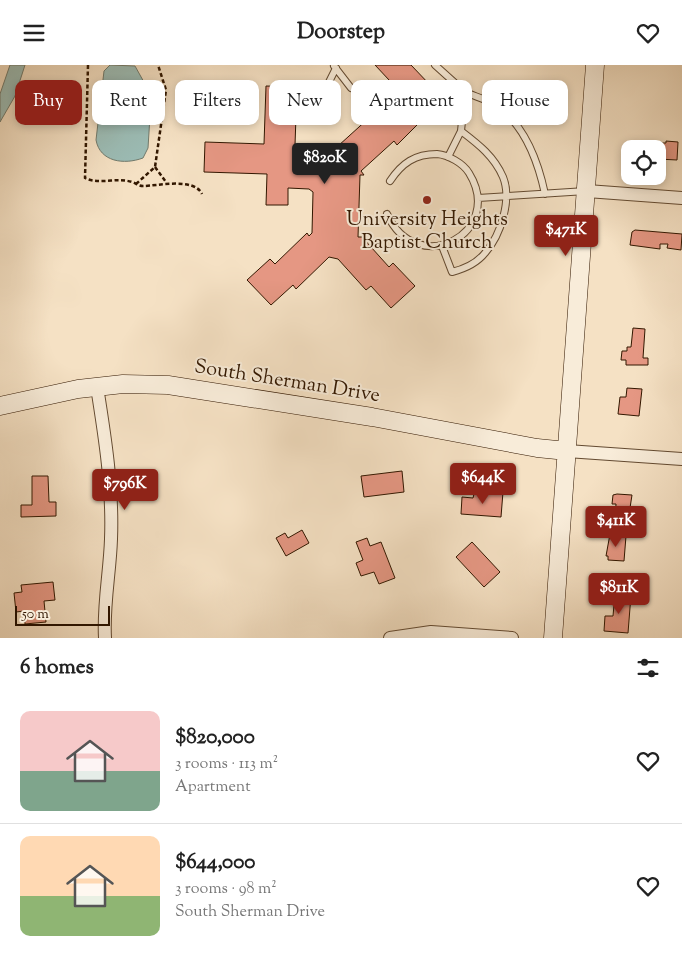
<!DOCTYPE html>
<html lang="en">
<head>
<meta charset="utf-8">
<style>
	:root { --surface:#fff; --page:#f6f6f6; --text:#222; --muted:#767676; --line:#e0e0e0; --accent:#8f2418 }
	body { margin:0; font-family:"Sorts Mill Goudy",serif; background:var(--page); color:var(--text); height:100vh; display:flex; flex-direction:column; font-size:19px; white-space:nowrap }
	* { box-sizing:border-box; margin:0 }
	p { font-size:16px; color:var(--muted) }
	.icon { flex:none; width:28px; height:28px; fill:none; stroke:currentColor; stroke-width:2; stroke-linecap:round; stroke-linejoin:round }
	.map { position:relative; height:573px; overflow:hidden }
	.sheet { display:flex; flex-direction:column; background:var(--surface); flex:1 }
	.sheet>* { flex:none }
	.top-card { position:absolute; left:15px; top:15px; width:652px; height:45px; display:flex; gap:10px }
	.fabs { position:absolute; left:621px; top:75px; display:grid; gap:10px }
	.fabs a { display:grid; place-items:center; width:45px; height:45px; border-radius:10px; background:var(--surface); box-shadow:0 2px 8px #0003; font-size:25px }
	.scale { position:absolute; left:15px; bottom:12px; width:95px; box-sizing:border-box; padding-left:5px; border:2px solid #321700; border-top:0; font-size:14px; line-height:18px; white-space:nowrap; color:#321700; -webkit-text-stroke:4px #f8ecd9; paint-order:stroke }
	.price { position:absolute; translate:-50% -42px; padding:0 11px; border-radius:5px; background:var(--accent); color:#fff; font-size:16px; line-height:32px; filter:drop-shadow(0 1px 2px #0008) }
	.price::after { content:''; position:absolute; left:50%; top:30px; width:15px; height:11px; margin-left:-8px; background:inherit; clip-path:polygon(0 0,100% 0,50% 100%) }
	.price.selected { background:#222; color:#fff }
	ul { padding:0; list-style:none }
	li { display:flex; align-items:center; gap:15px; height:125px; padding:0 20px }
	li+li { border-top:1px solid var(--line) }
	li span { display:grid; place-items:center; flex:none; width:140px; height:100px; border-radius:10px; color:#555 }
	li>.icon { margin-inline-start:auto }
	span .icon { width:60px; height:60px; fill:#fffc; stroke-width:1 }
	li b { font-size:21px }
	h2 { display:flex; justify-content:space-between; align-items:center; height:60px; padding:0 20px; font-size:21px }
	.chip { padding:0 18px; border-radius:10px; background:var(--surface); box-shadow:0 2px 8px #0003; font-size:18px; line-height:45px }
	.chip.selected { background:var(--accent); color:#fff }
	header { display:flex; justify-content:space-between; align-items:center; height:65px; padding:0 20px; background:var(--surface); font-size:22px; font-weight:800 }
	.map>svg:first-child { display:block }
	.water { fill:#9cbdb6; stroke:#727b6d }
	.building { fill:#e59783; stroke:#321700 }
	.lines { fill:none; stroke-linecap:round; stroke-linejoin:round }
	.service-casing { stroke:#634a31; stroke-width:8 }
	.minor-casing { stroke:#634a31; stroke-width:14 }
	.secondary-casing { stroke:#321700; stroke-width:19 }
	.path { stroke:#321700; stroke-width:2.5; stroke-dasharray:4 2.5; stroke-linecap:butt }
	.service { stroke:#f8ecd9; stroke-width:6 }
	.minor { stroke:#f8ecd9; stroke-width:12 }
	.secondary { stroke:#f8ecd9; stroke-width:18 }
	.poi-dot { fill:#8f2418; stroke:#f8ecd9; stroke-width:2 }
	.labels { text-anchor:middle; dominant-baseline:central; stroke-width:4; stroke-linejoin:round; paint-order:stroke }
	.poi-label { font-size:20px; fill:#321700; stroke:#f8ecd9 }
	.street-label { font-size:20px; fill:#321700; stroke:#f8ecd9 }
</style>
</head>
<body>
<header><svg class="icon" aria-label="menu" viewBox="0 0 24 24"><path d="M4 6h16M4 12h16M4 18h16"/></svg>Doorstep<svg class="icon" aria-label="heart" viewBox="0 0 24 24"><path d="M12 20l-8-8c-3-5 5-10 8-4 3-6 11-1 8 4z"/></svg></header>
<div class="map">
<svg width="682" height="573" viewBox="0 0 682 573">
	<rect width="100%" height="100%" fill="#f5e1c4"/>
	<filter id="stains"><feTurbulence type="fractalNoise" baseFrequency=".004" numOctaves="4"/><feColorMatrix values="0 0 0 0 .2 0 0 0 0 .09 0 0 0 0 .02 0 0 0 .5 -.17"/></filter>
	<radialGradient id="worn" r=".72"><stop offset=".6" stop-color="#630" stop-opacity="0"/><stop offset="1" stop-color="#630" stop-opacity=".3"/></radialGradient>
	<path class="water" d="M10,0H25L15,31L0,57V29Z
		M110,0L135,1L150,28L151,35L148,83L143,93C124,100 100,97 96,75L104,6Z"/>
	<path class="building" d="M375,0H411L431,21L429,48L397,80L394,76L361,106L364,110H360L358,172H362L389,202L393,198L415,221L391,243L371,221L366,225L338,194L329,192L296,224L293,220L271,240L247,215L270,194L275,199L307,168L309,171L312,168L313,127L309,124L288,123V140H266L267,109L204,107L205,77L264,79L266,21L297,22L295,80L338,81L370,52H380L404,31Z
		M666,76L678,77L677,95L658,94V84H638V78H666Z
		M635,165L682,169L681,185L667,183L668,179H660V184L630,180L632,167Z
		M633,263L645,264L643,293H648V300H626V295H621L622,286H627V282H631Z
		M627,323L642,324L639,351L618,349L620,332H626Z
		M402,406L404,427L364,432L361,411Z
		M32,411H48L49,437H56V451L21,452V440H32Z
		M487,426L503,427L501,452L461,449L462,432L473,433L474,429L487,430Z
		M617,429L632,430L628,456L615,455L616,439H612L613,430Z
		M302,465L309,478L286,491L276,473L285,468L288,473Z
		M610,469L626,471L624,496L608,495V491H606Z
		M367,473L370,481L381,477L395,513L379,519L374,507L361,511L356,498L363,495L356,477Z
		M472,477L500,507L484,522L456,492Z
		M53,517L55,535L44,536L46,557L25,559L24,546L16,547L14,528L22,527L21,520Z
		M615,529L631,530L628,568L604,566L605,551H613Z"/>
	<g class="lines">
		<g class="service-casing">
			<path id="service" d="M435,0L465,27L461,66L448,92
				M334,1L351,23
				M465,27C474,31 485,34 494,39C524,58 538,96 545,129
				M327,45L328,19L336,3
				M478,133L586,126
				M387,149C417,215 506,168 469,108C463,98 448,90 437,89C415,89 402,98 390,116
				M442,181L452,207C464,204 477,198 485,188C501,170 512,134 503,112C494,91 478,79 461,66"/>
		</g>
		<g class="minor-casing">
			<path id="minor" d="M587,126L682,133
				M97,322C105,372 113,423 111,474C110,507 103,540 105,573
				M567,386L682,394
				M390,573L431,567L512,573"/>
		</g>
		<g class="secondary-casing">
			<path id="secondary" d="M0,341L78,324L123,319L168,320L372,352L537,383L567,386
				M553,573L595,0"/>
		</g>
		<path class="path" d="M88,0L85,113C99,120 117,112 132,117C136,118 138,121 143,121C157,121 194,112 202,129
			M155,102L166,117
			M136,119L155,102L166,25L158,0"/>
		<use href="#service" class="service"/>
		<use href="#minor" class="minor"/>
		<use href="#secondary" class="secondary"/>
	</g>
	<circle class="poi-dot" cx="427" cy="135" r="5"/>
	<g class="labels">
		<g class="poi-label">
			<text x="427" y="155">University Heights<tspan x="427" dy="23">Baptist Church</tspan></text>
		</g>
		<g class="street-label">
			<text transform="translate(287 317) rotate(9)">South Sherman Drive</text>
		</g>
	</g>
	<rect width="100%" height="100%" filter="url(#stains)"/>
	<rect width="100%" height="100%" fill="url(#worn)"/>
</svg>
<div class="fabs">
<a><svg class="icon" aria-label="locate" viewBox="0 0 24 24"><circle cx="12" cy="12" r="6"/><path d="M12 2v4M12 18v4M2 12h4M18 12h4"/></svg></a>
</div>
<div class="scale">50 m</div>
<b class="price selected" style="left:325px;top:120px">$820K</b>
<b class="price" style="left:566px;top:192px">$471K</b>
<b class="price" style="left:483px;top:440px">$644K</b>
<b class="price" style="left:125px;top:446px">$796K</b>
<b class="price" style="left:616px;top:483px">$411K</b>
<b class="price" style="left:619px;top:550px">$811K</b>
<div class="top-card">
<a class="chip selected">Buy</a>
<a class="chip">Rent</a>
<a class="chip">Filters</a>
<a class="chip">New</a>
<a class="chip">Apartment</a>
<a class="chip">House</a>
</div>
</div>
<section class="sheet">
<h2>6 homes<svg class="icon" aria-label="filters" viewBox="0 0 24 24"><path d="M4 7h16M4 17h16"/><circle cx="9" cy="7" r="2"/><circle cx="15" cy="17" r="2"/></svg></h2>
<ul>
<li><span style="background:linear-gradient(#f6c9c9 60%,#7fa58c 0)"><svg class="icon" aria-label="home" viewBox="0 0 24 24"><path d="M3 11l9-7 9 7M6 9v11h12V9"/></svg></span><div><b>$820,000</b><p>3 rooms · 113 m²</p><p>Apartment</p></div><svg class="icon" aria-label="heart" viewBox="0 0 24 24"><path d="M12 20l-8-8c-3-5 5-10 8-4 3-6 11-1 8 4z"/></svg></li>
<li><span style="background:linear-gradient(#ffd9b3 60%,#8fb573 0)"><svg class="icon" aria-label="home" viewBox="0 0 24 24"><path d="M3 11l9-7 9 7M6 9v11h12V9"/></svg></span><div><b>$644,000</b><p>3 rooms · 98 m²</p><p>South Sherman Drive</p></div><svg class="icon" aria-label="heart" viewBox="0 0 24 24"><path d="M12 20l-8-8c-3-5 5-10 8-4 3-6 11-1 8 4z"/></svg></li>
</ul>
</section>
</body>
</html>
